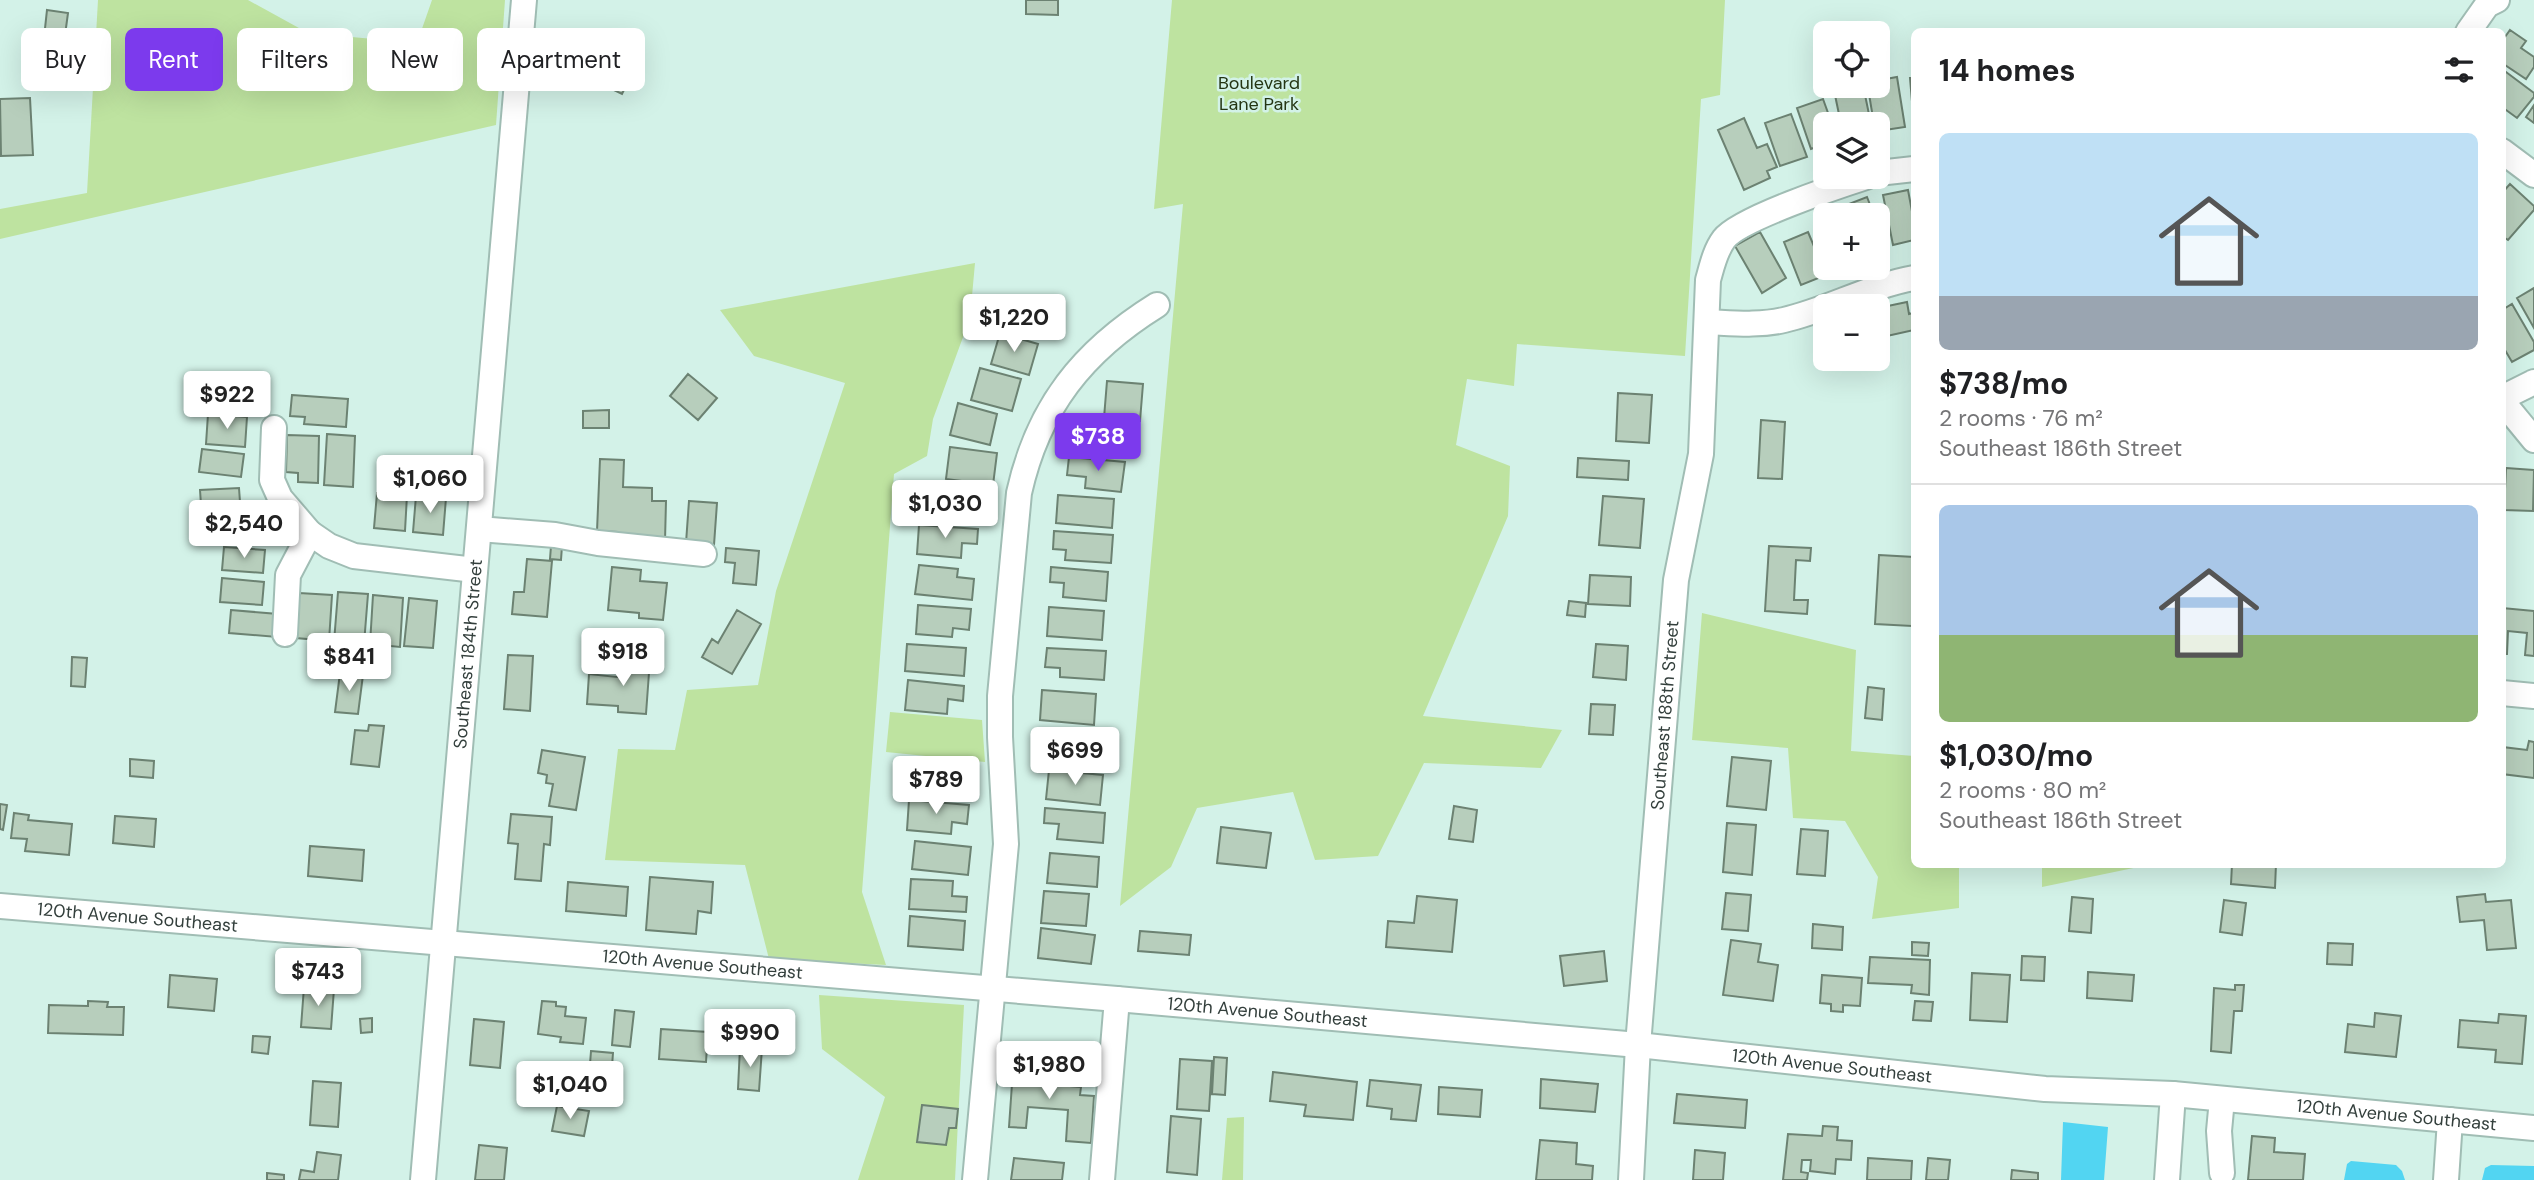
<!DOCTYPE html>
<html lang="en">
<head>
<meta charset="utf-8">
<style>
	:root { --surface:#fff; --page:#f2f2f2; --text:#202124; --muted:#757577; --line:#e0e0e0; --accent:#7c3aed }
	body { margin:0; font-family:"DM Sans",sans-serif; background:var(--page); color:var(--text); height:100vh; display:flex; flex-direction:column; font-size:26px; white-space:nowrap }
	* { box-sizing:border-box; margin:0 }
	p { font-size:23px; color:var(--muted) }
	.icon { flex:none; width:38px; height:38px; fill:none; stroke:currentColor; stroke-width:2; stroke-linecap:round; stroke-linejoin:round }
	.map { position:relative; flex:1; overflow:hidden }
	.sheet { position:absolute; left:1911px; top:28px; width:595px; height:840px; display:flex; flex-direction:column; background:var(--surface); border-radius:10px; box-shadow:0 7px 28px #0002 }
	.sheet>* { flex:none }
	.banner { position:absolute; left:21px; top:28px; width:665px; height:63px; display:flex; gap:14px }
	.tools { position:absolute; left:1813px; top:21px; display:grid; gap:14px }
	.tools a { display:grid; place-items:center; width:77px; height:77px; border-radius:10px; background:var(--surface); box-shadow:0 7px 28px #0002; font-size:35px }
	.price { position:absolute; translate:-50% -60px; padding:0 16px; border-radius:7px; background:#fff; color:#222; font-size:23px; line-height:46px; filter:drop-shadow(0 2px 4px #0008) }
	.price::after { content:''; position:absolute; left:50%; top:42px; width:21px; height:16px; margin-left:-10px; background:inherit; clip-path:polygon(0 0,100% 0,50% 100%) }
	.price.active { background:var(--accent); color:#fff }
	ul { padding:0; list-style:none }
	li { display:grid; align-content:center; gap:14px; height:371px; padding:0 28px }
	li+li { border-top:2px solid var(--line) }
	li span { display:grid; place-items:center; height:217px; border-radius:10px; color:#555 }
	li>.icon { margin-inline-start:auto }
	span .icon { width:126px; height:126px; fill:#fffc; stroke-width:1 }
	li b { font-size:30px }
	h2 { display:flex; justify-content:space-between; align-items:center; height:84px; padding:0 28px; font-size:30px }
	.pill { padding:0 24px; border-radius:10px; background:var(--surface); box-shadow:0 7px 28px #0002; font-size:24px; line-height:63px }
	.pill.active { background:var(--accent); color:#fff }
	.map>svg:first-child { display:block }
	.green { fill:#bee3a0 }
	.water { fill:#52d5f2 }
	.building { fill:#b7cebc; stroke:#6c8272; stroke-width:2 }
	.lines { fill:none; stroke-linecap:round; stroke-linejoin:round }
	.minor-casing { stroke:#a0bdb4; stroke-width:28 }
	.minor { stroke:#fff; stroke-width:24 }
	.labels { text-anchor:middle; dominant-baseline:central; stroke-width:5; stroke-linejoin:round; paint-order:stroke }
	.park-label { font-size:18px; fill:#243513; stroke:#d3f2e8 }
	.street-label { font-size:18px; fill:#333f3c; stroke:#d3f2e8 }
</style>
</head>
<body>
<div class="map">
<svg width="2534" height="1180" viewBox="0 0 2534 1180">
	<rect width="100%" height="100%" fill="#d3f2e8"/>
	<path class="green" d="M98,0H248L308,33L417,43L432,0H505L496,125L0,239V209L87,193Z
		M1172,0H1725L1720,95L1701,99L1685,356L1517,344L1514,386L1467,379L1456,445L1510,466L1508,516L1423,716L1562,730L1541,768L1424,763L1378,856L1315,860L1293,792L1197,808L1171,867L1120,906L1183,204L1154,209Z
		M975,263L970,318L933,419L927,456L894,474L862,892L886,965L769,959L745,865L605,860L618,749L675,750L687,690L758,685L776,591L845,383L754,356L720,310Z
		M1702,613L1856,650L1851,751L1914,756V864L1959,865V908L1872,919L1878,877L1845,821L1793,818L1788,748L1692,740Z
		M890,712L982,720L985,762L886,752Z
		M2042,865V864L2148,865L2042,887Z
		M819,995L964,1005L955,1180H858L885,1097L822,1049Z
		M1244,1117L1243,1180H1222L1227,1118Z"/>
	<path class="water" d="M2063,1122L2108,1127L2104,1180H2061Z
		M2351,1161L2396,1165L2402,1171L2405,1180H2344L2347,1164Z
		M2491,1165L2534,1166V1180H2482L2485,1168Z"/>
	<path class="building" d="M1026,0H1058V15L1026,14Z
		M47,10L68,13L63,50L43,47Z
		M2510,30L2526,41L2521,48L2534,57V67L2526,79L2502,63V35L2505,37Z
		M611,36L643,51L622,94L591,79Z
		M2502,69L2534,93V97L2517,118L2502,107Z
		M1897,77L1905,127L1878,131V124H1874L1868,88L1881,86L1880,80Z
		M1910,78H1914V125Z
		M1864,90L1871,124H1841L1835,95Z
		M30,98L33,155L1,156L0,99Z
		M1823,99L1832,124H1825V144L1811,149L1797,108Z
		M2534,105V123L2526,117Z
		M1791,114L1807,157L1780,166L1765,123Z
		M1744,118L1757,148L1767,144L1777,167L1767,171L1770,178L1744,190L1718,130Z
		M2510,184L2534,206V210L2508,240L2502,236V193Z
		M1908,190L1914,222V240L1893,245L1883,195Z
		M1867,197L1874,215H1844L1841,207Z
		M1878,225L1888,251L1878,255Z
		M1825,226V251L1817,229Z
		M1760,232L1786,278L1762,293L1735,246Z
		M1808,232L1826,275L1801,285L1784,242Z
		M1832,268H1849L1834,273Z
		M2534,288V328L2517,298Z
		M1907,302L1909,314L1913,313L1914,330L1878,338V308Z
		M2512,304L2534,342V350L2512,362L2502,345V310Z
		M1000,333L1038,344L1029,375L991,364Z
		M980,368L1021,379L1012,411L971,400Z
		M688,374L717,398L698,420L670,396Z
		M1107,381L1143,384L1140,421L1104,418Z
		M1618,393L1652,395L1649,443L1616,441Z
		M292,395L348,399L346,427L304,424L305,417L290,416Z
		M958,403L997,414L990,445L950,435Z
		M609,410V428H583V411Z
		M208,414L247,417L245,447L206,444Z
		M1761,420L1785,422L1782,479L1758,478Z
		M1084,425L1131,428L1130,456L1082,454Z
		M327,434L355,436L353,487L324,485Z
		M287,435L319,436L318,483L298,482V473L286,472Z
		M950,447L997,453L993,485L946,479Z
		M202,449L244,454L241,477L199,472Z
		M1069,457L1125,462L1121,492L1085,488L1086,477L1067,475Z
		M1578,458L1629,461L1628,480L1577,477Z
		M600,459L624,460L623,487L652,488V501H666L665,541L616,539L617,532L597,531Z
		M2506,468L2534,470L2533,511L2504,510Z
		M925,486L981,492L978,521L922,515Z
		M239,488L241,516L202,519L200,490Z
		M377,493L407,495L405,531L374,528Z
		M1058,495L1114,499L1112,528L1056,523Z
		M416,496L446,498L443,535L413,532Z
		M1603,496L1644,499L1640,548L1599,545Z
		M689,501L717,503L714,545L686,543Z
		M919,525L978,529L977,544L962,543L961,558L917,554Z
		M1054,531L1113,535L1111,563L1065,560L1066,550L1053,549Z
		M551,546H562L561,560L550,559Z
		M1769,546L1811,548L1810,561L1796,560L1794,600H1808L1807,614L1765,611Z
		M224,547L265,550L263,573L222,570Z
		M726,548L759,551L756,585L733,583L735,563L725,562Z
		M1879,555L1914,557L1912,626L1875,624Z
		M527,559L552,561L547,617L512,614L514,592H524Z
		M919,565L958,569L957,577L974,579L972,600L915,594Z
		M612,567L641,570L640,581L667,583L663,620L639,618V613L608,610Z
		M1051,567L1108,572L1106,601L1063,597L1064,583L1050,582Z
		M1590,575L1631,577L1630,606L1588,604Z
		M222,578L264,582L262,605L220,602Z
		M338,592L368,594L364,644L334,642Z
		M299,593L332,595L329,641L296,638Z
		M373,595L403,598L400,647L370,644Z
		M409,598L437,601L433,648L404,646Z
		M1569,601L1586,603L1585,617L1567,615Z
		M918,605L971,609L969,630L953,628L952,637L916,634Z
		M1049,607L1104,611L1102,640L1047,636Z
		M2502,608L2534,611V656L2525,655L2527,633L2508,631L2507,654H2502Z
		M231,610L278,614L277,637L229,633Z
		M737,610L761,624L732,674L702,657L712,639L718,643Z
		M907,644L966,648L964,676L905,671Z
		M1596,644L1628,646L1626,680L1593,677Z
		M1047,648L1106,651L1104,680L1060,677V668L1045,667Z
		M508,655L533,656L530,711L504,709Z
		M72,657L87,658L85,687L71,686Z
		M628,657L650,659L646,714L618,712V706L587,704L589,674L626,678Z
		M340,673L363,675L358,714L335,712Z
		M908,680L964,686L963,701L948,699L947,714L905,710Z
		M1868,687L1884,689L1882,720L1865,718Z
		M1042,690L1096,694L1094,725L1040,720Z
		M1591,704L1615,705L1613,735L1589,734Z
		M369,725L384,726L379,767L351,764L355,730L368,731Z
		M1058,730L1101,735L1098,764L1041,758L1043,743L1057,744Z
		M2529,741L2534,742V778L2502,774V747L2527,750Z
		M542,750L585,757L576,810L549,806L553,784L546,783L547,775L538,773Z
		M1732,757L1771,761L1766,810L1727,806Z
		M130,759L154,761L153,778L130,776Z
		M913,763L966,767L964,796L911,791Z
		M1049,770L1103,775L1100,805L1046,799Z
		M909,800L969,805L967,824L952,822L951,834L907,830Z
		M0,804L7,805L3,830L0,829Z
		M1454,806L1477,810L1473,842L1449,839Z
		M1045,808L1105,813L1103,843L1057,839L1059,824L1044,823Z
		M14,813L29,815L28,820L72,824L69,855L25,851L27,839L11,838Z
		M511,814L552,817L550,845L544,844L541,881L515,879L518,844L508,843Z
		M115,816L156,819L154,847L113,843Z
		M1727,823L1756,825L1752,875L1723,872Z
		M1221,827L1271,833L1266,868L1217,863Z
		M1801,829L1828,831L1825,876L1797,874Z
		M915,841L971,847L968,875L912,869Z
		M310,846L364,850L362,881L308,876Z
		M1050,853L1099,857L1097,887L1047,883Z
		M2232,864H2276L2275,888L2231,884Z
		M650,877L713,882L711,913L698,911L696,934L646,930Z
		M911,879L953,881L952,896L967,897L966,912L909,909Z
		M568,882L628,887L626,916L566,911Z
		M1044,891L1089,894L1086,926L1041,923Z
		M1726,893L1751,895L1748,931L1722,929Z
		M2485,894L2486,902L2511,900L2516,948L2487,950L2484,920L2460,922L2457,897Z
		M1417,896L1457,900L1452,952L1386,947L1388,921L1414,923Z
		M2072,897L2093,899L2091,933L2069,931Z
		M2224,900L2246,903L2242,935L2220,932Z
		M910,916L965,921L963,950L908,946Z
		M1813,924L1843,927L1842,950L1812,948Z
		M1041,928L1095,935L1091,964L1038,958Z
		M1140,931L1191,935L1189,955L1138,951Z
		M1731,940L1761,944L1758,962L1778,965L1773,1001L1723,995Z
		M1912,942L1929,943L1928,956L1912,955Z
		M2328,943L2353,944L2352,965L2327,964Z
		M1604,951L1607,981L1564,986L1560,956Z
		M2022,956L2045,957L2044,981L2021,980Z
		M1870,957L1930,960L1929,995L1911,993L1912,985L1868,983Z
		M2088,972L2134,975L2132,1001L2087,998Z
		M1972,973L2010,975L2007,1022L1970,1020Z
		M170,975L217,979L214,1011L168,1007Z
		M1822,975L1862,978L1860,1006L1843,1005V1012L1831,1011V1004L1820,1003Z
		M2235,985H2244L2242,1011H2234L2231,1053L2211,1051L2214,988L2235,990Z
		M304,987L334,989L331,1029L301,1027Z
		M88,1001L108,1002L107,1007H124L123,1035L48,1033L49,1005L88,1006Z
		M542,1001L556,1002V1006L566,1007L565,1016L586,1018L583,1044L560,1042L561,1037L538,1034Z
		M1915,1001L1933,1002L1931,1021L1913,1020Z
		M615,1010L634,1012L630,1047L612,1045Z
		M2375,1013L2401,1016L2396,1057L2345,1052L2348,1024L2374,1027Z
		M2499,1014L2526,1016L2522,1064L2495,1062L2496,1050L2458,1047L2460,1020L2498,1023Z
		M372,1018V1032L361,1033L360,1019Z
		M474,1019L504,1022L500,1068L470,1065Z
		M661,1029L708,1032L706,1062L659,1059Z
		M253,1036L270,1037L268,1054L252,1052Z
		M740,1047L762,1048L759,1091L738,1089Z
		M591,1051L613,1053L610,1093L588,1091Z
		M1014,1055L1037,1057L1035,1083L1081,1087L1080,1095L1094,1096L1091,1143L1066,1141L1068,1110L1028,1107L1026,1128L1009,1127Z
		M1214,1057L1227,1058L1225,1095L1212,1094Z
		M1180,1059L1212,1061L1209,1111L1177,1109Z
		M1273,1072L1357,1082L1353,1120L1304,1116L1306,1105L1270,1101Z
		M1541,1079L1598,1084L1595,1112L1540,1108Z
		M1370,1080L1421,1085L1416,1121L1391,1119L1392,1109L1367,1106Z
		M313,1081L341,1083L338,1127L310,1125Z
		M1439,1087L1482,1090L1480,1117L1438,1114Z
		M1677,1094L1747,1100L1745,1128L1674,1123Z
		M922,1105L958,1109L956,1128H949L946,1145L917,1142Z
		M557,1106L589,1111L584,1136L552,1131Z
		M1171,1116L1201,1119L1197,1175L1167,1172Z
		M1823,1126L1838,1127L1837,1140L1852,1141L1851,1160L1836,1159L1835,1174L1810,1171L1811,1160H1802L1801,1172L1808,1173L1807,1180H1783L1788,1134L1822,1136Z
		M2252,1136L2275,1138L2274,1152L2305,1154L2303,1180H2248Z
		M1540,1140L1577,1143L1576,1164L1593,1166L1592,1180H1536Z
		M479,1145L507,1148L504,1180H475Z
		M1695,1150L1725,1153L1723,1180H1693Z
		M317,1152L341,1155L338,1180H299L301,1170L314,1172Z
		M1014,1158L1064,1163L1062,1180H1011Z
		M1868,1158L1912,1161L1911,1180H1867Z
		M1928,1158L1950,1160L1948,1180H1926Z
		M2012,1170L2038,1173V1180H2011Z
		M267,1173L284,1175V1180H267Z"/>
	<g class="lines">
		<g class="minor-casing">
			<g id="minor">
				<path d="M2468,32L2487,5L2497,0"/>
				<path d="M2502,151L2534,175"/>
				<path d="M1878,173L1914,169"/>
				<path d="M1707,322C1732,323 1759,326 1784,320C1828,310 1869,286 1914,278"/>
				<path d="M2502,398L2534,382"/>
				<path d="M2502,401L2534,440"/>
				<path d="M274,428L272,480L280,498L310,533L288,575L285,634"/>
				<path d="M479,529L555,535L598,543L704,554"/>
				<path d="M310,533L329,546L354,556L475,570"/>
				<path d="M2502,693L2534,696"/>
				<path id="s1" d="M0,906L1117,999L1638,1045L2045,1089L2173,1094L2534,1128"/>
				<path d="M2222,1173L2219,1131L2222,1099"/>
				<path id="s2" d="M423,1180L524,0"/>
				<path d="M975,1180L1006,844L1000,737V696L1019,493C1038,407 1083,351 1157,305"/>
				<path d="M1102,1180L1117,999"/>
				<path id="s3" d="M1631,1180L1638,1045L1676,580L1701,454L1708,280C1712,266 1715,251 1724,239C1739,219 1838,186 1866,177"/>
				<path d="M2167,1180L2173,1094"/>
				<path d="M2446,1180L2450,1120"/>
			</g>
		</g>
		<use href="#minor" class="minor"/>
	</g>
	<g class="labels">
		<g class="park-label">
			<text x="1259" y="83">Boulevard<tspan x="1259" dy="21">Lane Park</tspan></text>
		</g>
		<g class="street-label">
			<text stroke="none"><textPath href="#s2" startOffset="528">Southeast 184th Street</textPath></text>
			<text stroke="none"><textPath href="#s3" startOffset="466">Southeast 188th Street</textPath></text>
			<text stroke="none"><textPath href="#s1" startOffset="138">120th Avenue Southeast</textPath></text>
			<text stroke="none"><textPath href="#s1" startOffset="705">120th Avenue Southeast</textPath></text>
			<text stroke="none"><textPath href="#s1" startOffset="1272">120th Avenue Southeast</textPath></text>
			<text stroke="none"><textPath href="#s1" startOffset="1839">120th Avenue Southeast</textPath></text>
			<text stroke="none"><textPath href="#s1" startOffset="2406">120th Avenue Southeast</textPath></text>
		</g>
	</g>
</svg>
<div class="tools">
<a><svg class="icon" aria-label="locate" viewBox="0 0 24 24"><circle cx="12" cy="12" r="6"/><path d="M12 2v4M12 18v4M2 12h4M18 12h4"/></svg></a>
<a><svg class="icon" aria-label="layers" viewBox="0 0 24 24"><path d="M12 4l9 5-9 5-9-5zM3 14l9 5 9-5"/></svg></a>
<a>+</a>
<a>−</a>
</div>
<b class="price" style="left:1014px;top:354px">$1,220</b>
<b class="price" style="left:227px;top:431px">$922</b>
<b class="price active" style="left:1098px;top:473px">$738</b>
<b class="price" style="left:430px;top:515px">$1,060</b>
<b class="price" style="left:945px;top:540px">$1,030</b>
<b class="price" style="left:244px;top:560px">$2,540</b>
<b class="price" style="left:623px;top:688px">$918</b>
<b class="price" style="left:349px;top:693px">$841</b>
<b class="price" style="left:1075px;top:787px">$699</b>
<b class="price" style="left:936px;top:816px">$789</b>
<b class="price" style="left:318px;top:1008px">$743</b>
<b class="price" style="left:750px;top:1069px">$990</b>
<b class="price" style="left:1049px;top:1101px">$1,980</b>
<b class="price" style="left:570px;top:1121px">$1,040</b>
<div class="banner">
<a class="pill">Buy</a>
<a class="pill active">Rent</a>
<a class="pill">Filters</a>
<a class="pill">New</a>
<a class="pill">Apartment</a>
</div>
<section class="sheet">
<h2>14 homes<svg class="icon" aria-label="filters" viewBox="0 0 24 24"><path d="M4 7h16M4 17h16"/><circle cx="9" cy="7" r="2"/><circle cx="15" cy="17" r="2"/></svg></h2>
<ul>
<li><span style="background:linear-gradient(#bfe0f5 75%,#9aa5b1 0)"><svg class="icon" aria-label="home" viewBox="0 0 24 24"><path d="M3 11l9-7 9 7M6 9v11h12V9"/></svg></span><div><b>$738/mo</b><p>2 rooms · 76 m²</p><p>Southeast 186th Street</p></div></li>
<li><span style="background:linear-gradient(#a9c7e8 60%,#8fb573 0)"><svg class="icon" aria-label="home" viewBox="0 0 24 24"><path d="M3 11l9-7 9 7M6 9v11h12V9"/></svg></span><div><b>$1,030/mo</b><p>2 rooms · 80 m²</p><p>Southeast 186th Street</p></div></li>
</ul>
</section>
</div>
</body>
</html>
